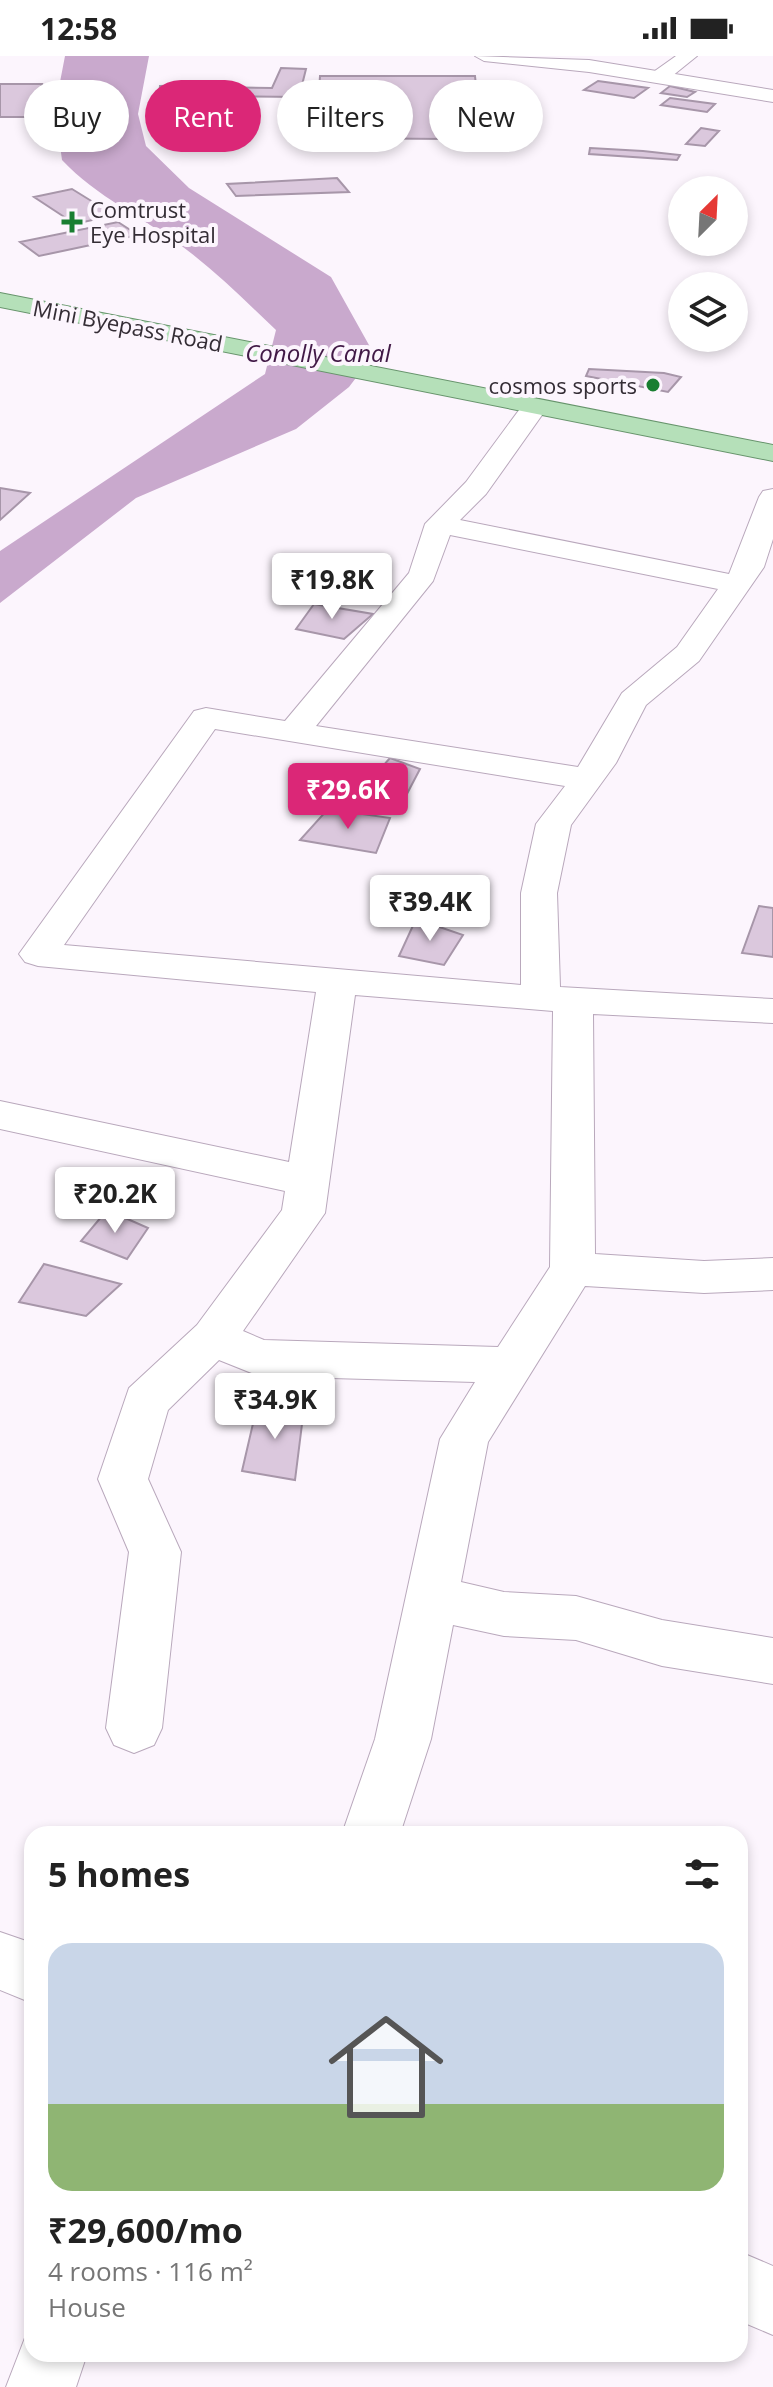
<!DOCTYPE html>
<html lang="en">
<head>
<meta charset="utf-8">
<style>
	:root { --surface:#fff; --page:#f2f2f2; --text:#222; --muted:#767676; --accent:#db2777 }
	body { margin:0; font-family:"Open Sans",sans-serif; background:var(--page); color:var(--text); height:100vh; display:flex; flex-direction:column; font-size:30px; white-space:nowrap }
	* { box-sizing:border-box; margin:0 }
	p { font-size:26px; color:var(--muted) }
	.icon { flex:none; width:44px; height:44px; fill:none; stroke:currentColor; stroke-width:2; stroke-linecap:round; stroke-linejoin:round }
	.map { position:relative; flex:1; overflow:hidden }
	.details { position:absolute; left:24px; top:1770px; width:724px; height:536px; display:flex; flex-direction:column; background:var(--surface); border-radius:24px; box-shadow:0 4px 12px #0003 }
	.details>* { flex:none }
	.top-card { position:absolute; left:24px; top:24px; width:726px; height:72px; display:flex; gap:16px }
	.needle { width:52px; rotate:24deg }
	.controls { position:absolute; left:668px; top:120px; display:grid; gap:16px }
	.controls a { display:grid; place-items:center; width:80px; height:80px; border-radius:50%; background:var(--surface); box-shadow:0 4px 12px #0003; font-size:40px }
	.price { position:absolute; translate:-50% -68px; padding:0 18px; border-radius:8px; background:#fff; color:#222; font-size:26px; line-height:52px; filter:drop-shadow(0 2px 4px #0008) }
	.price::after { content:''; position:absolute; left:50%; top:48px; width:24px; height:18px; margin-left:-12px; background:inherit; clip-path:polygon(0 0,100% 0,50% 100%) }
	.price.active { background:var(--accent); color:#fff }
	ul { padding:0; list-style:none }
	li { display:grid; align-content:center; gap:16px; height:424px; padding:0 24px }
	li span { display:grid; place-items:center; height:248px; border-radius:24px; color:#555 }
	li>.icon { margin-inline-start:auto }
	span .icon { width:144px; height:144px; fill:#fffc; stroke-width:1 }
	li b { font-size:34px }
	h2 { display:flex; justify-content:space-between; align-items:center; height:96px; padding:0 24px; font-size:34px }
	.tag { padding:0 28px; border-radius:36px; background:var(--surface); box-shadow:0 4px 12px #0003; font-size:28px; line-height:72px }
	.tag.active { background:var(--accent); color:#fff }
	.status { display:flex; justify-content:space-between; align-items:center; height:56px; padding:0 40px; background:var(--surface); direction:ltr }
	.status svg { height:22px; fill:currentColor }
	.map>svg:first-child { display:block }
	.water { fill:#c9a9cd }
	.building { fill:#dbc8dd; stroke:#a796a9; stroke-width:2 }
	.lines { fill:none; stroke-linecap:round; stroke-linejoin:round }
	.street-casing { stroke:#b9a8bc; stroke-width:2 }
	.secondary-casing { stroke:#b9a8bc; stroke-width:2 }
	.primary-casing { stroke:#67946c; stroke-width:2 }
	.street { fill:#fff; fill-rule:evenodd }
	.secondary { fill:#fff; fill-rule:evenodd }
	.primary { fill:#b5e0b9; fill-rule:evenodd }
	.poi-dot { fill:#197e31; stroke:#fcf5fd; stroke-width:3 }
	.labels { text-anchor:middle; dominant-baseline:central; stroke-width:8; stroke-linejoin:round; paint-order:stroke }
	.far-poi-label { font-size:22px; fill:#342d35; stroke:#fcf5fd; text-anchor:start }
	.far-street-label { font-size:22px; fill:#342d35; stroke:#fcf5fd }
	.far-water-label { font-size:24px; font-style:italic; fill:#411946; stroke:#fcf5fd }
</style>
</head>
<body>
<div class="status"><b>12:58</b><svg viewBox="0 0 49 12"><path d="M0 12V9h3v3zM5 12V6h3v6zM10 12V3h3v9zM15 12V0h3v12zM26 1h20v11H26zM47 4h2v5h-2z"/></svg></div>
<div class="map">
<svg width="773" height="2331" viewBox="0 0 773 2331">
	<rect width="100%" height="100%" fill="#fcf5fd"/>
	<path class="water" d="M65,0H149L138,58L146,90L189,132L331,221L374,298L349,331L296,373L136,442L0,547V495L265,318L276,274C246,246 217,216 183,191C142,161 97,141 62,104L55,52Z"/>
	<path class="building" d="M281,12L306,13L299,41L207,40L210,31L272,32Z
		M320,20H475L478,49H446L449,83L316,82Z
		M598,25L648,32L634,42L584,34Z
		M0,28H42L32,61H0Z
		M189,29L186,68H155L160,30Z
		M670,30L695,36L687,41L661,37Z
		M670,42L715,48L707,56L661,49Z
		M701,72L719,75L705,90L686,88Z
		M590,92L643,95L680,99L677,104L589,98Z
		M337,122L349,136L236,140L227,128Z
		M72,133L114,159L75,168L34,141Z
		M118,166L138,179L39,200L20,186Z
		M589,313L664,317L681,321L668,336L586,320Z
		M0,432L30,437L0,464Z
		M314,548L373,558L344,583L296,573Z
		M390,702L420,713L398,755L354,743Z
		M328,753L390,762L376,797L300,784Z
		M759,850L773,852V901L742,897Z
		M416,863L463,879L444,909L399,900Z
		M107,1154L148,1172L127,1203L81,1185Z
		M44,1208L121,1228L86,1260L19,1246Z
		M258,1346L304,1352L295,1424L242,1415Z"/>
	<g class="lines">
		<g class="street-casing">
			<path id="street" d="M676,0H697L666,25H652V17Z
				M534,344L547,352L486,438L460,464L729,518L759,441L763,435L773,433V483L764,511L699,605L646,649L616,707L571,769L557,837L560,931L773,943V967L593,958L595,1198L704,1205L773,1202V1234L704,1237L585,1230L488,1386L461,1526L504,1536L576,1540L662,1564L773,1582V1628L662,1610L576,1584L504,1580L453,1569L431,1683L400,1778H342L375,1683L440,1383L475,1326L259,1320L219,1304L168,1354L148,1423L181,1496L162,1672L154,1689L134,1697L114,1689L106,1672L129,1496L98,1423L129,1332L197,1269L282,1154L285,1135L0,1073V1045L289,1106L316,936L38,910L25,906L19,898L194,655L206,652L285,665L409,517L425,468L466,426L525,346ZM450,479L718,533L677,591L622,637L578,711L316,670L433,525ZM215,673L565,730L536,768L521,837V929L64,889ZM355,939L553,955L550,1211L498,1291L264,1284L243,1275L325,1157Z"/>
		</g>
		<g class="secondary-casing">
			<path id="secondary" d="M475,0L589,4L773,34V46L589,16L484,5Z
				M0,1876L32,1887V1947L0,1934Z
				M740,2196L773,2210V2279L740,2265Z
				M32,2272V2298H87L76,2331H6L28,2274Z"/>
		</g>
		<g class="primary-casing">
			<path id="primary" d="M0,237L773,389V405L0,251Z"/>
		</g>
		<use href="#street" class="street"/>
		<use href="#secondary" class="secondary"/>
		<use href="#primary" class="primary"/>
	</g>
	<g class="poi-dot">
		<path d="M68 154h8v8h8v8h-8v8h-8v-8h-8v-8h8z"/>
		<circle cx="653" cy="329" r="8"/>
	</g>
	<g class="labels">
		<g class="far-poi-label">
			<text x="90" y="153">Comtrust<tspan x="90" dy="25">Eye Hospital</tspan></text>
			<text x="637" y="329" text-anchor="end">cosmos sports</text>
		</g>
		<g class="far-street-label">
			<text transform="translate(128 269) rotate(11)">Mini Byepass Road</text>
		</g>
		<g class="far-water-label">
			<text x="318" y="296">Conolly Canal</text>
		</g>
	</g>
</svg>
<div class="controls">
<a><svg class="needle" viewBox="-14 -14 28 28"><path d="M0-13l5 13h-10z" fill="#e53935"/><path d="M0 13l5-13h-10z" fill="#767676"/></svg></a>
<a><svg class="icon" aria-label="layers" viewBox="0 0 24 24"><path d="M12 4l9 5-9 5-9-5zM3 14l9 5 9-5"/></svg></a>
</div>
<b class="price" style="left:332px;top:565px">₹19.8K</b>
<b class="price active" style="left:348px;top:775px">₹29.6K</b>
<b class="price" style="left:430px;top:887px">₹39.4K</b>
<b class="price" style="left:115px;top:1179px">₹20.2K</b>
<b class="price" style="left:275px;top:1385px">₹34.9K</b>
<div class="top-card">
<a class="tag">Buy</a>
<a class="tag active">Rent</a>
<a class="tag">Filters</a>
<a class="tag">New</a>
</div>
<section class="details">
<h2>5 homes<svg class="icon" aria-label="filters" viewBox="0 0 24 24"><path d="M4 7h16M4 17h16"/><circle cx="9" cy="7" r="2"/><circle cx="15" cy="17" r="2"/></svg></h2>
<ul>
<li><span style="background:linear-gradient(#c9d6e8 65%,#8fb573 0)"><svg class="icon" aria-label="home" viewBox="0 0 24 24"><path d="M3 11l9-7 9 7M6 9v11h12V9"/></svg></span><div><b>₹29,600/mo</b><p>4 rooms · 116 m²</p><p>House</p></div></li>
</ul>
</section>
</div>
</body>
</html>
